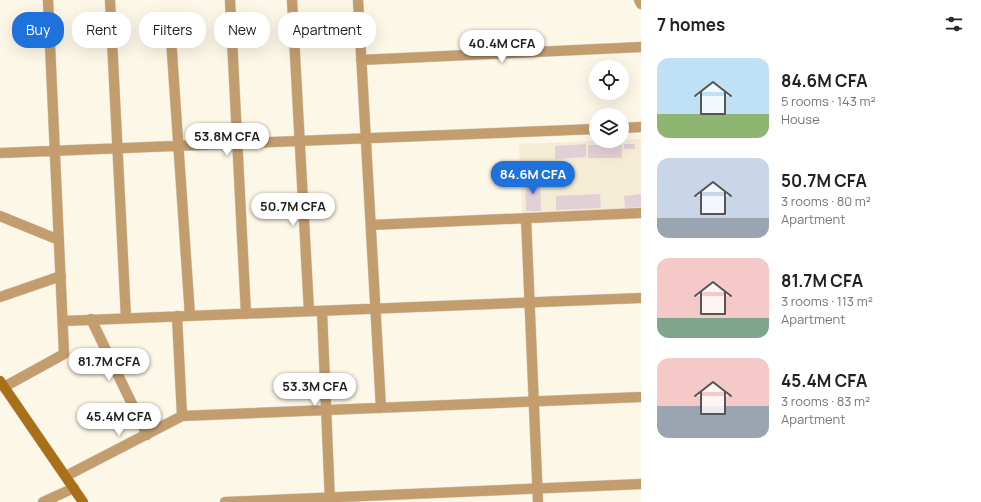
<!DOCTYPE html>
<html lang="en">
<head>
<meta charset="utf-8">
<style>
	:root { --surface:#fff; --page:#f2f2f2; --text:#222; --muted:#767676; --accent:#1f71dc }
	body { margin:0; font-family:Manrope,sans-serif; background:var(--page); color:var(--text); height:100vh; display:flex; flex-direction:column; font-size:15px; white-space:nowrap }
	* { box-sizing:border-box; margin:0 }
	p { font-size:13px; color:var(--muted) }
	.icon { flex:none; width:22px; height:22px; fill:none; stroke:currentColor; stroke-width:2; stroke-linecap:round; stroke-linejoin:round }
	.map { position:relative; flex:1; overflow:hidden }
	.panel { display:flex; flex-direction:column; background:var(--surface); width:340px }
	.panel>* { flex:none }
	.banner { position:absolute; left:12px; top:12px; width:380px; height:36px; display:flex; gap:8px }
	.controls { position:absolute; left:589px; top:60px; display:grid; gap:8px }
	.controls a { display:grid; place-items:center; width:40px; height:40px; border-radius:50%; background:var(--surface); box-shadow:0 4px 16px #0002; font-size:20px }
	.price { position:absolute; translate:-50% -34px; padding:0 9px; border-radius:14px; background:#fff; color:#222; font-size:13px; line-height:26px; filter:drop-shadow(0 1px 2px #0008) }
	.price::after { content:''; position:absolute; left:50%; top:24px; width:12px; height:9px; margin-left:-6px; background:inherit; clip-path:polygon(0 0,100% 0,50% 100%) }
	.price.current { background:var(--accent); color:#fff }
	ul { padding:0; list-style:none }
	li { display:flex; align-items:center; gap:12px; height:100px; padding:0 16px }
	li span { display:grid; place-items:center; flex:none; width:112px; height:80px; border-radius:12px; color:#555 }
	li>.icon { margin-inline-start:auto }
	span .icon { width:48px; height:48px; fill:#fffc; stroke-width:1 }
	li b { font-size:17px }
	h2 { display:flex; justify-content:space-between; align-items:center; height:48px; padding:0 16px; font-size:17px }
	.tag { padding:0 14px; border-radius:16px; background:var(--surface); box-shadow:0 4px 16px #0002; font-size:14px; line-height:36px }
	.tag.current { background:var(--accent); color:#fff }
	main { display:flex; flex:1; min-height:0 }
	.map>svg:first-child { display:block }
	.built { fill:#f4ecd5 }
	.building { fill:#e3d0d6 }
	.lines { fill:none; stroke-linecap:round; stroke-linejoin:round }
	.street-casing { stroke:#d7d2c4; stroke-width:11 }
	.secondary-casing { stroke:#d7d2c4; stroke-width:11 }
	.street { stroke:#c49d6e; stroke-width:10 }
	.secondary { stroke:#a96f19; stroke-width:10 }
</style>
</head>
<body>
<main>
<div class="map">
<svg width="641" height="502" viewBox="0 0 641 502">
	<rect width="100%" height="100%" fill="#fcf7e7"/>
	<path class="built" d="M641,139V210L522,214L519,144Z"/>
	<path class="building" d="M586,144V157L555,159V146Z
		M624,144H635V149H624Z
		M588,145H622V158H588Z
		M540,179L541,211H526L525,180Z
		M600,194L601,208L556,210V196Z
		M641,194V207L625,208L624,196Z"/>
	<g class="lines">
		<g class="street-casing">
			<path id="street" d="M110,0L126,318
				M230,0L246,314
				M292,0L309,311
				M358,0L381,408
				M639,0L641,4
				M171,38L190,316
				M361,60L641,47
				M622,128L641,127
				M0,153L596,129
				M0,216L59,240
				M526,218L538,502
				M371,225L641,213
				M0,297L61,276
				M322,311L330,502
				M177,316L182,416
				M91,319L147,435
				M63,321L641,298
				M4,387L64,354L48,0
				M66,476L182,416L641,397
				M43,502L74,488
				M225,502L641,484"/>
		</g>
		<g class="secondary-casing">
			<path id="secondary" d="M0,381L83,502"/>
		</g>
		<use href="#street" class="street"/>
		<use href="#secondary" class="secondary"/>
	</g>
</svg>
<div class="controls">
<a><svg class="icon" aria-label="locate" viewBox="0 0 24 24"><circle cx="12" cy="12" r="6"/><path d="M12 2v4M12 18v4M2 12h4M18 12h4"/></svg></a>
<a><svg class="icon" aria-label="layers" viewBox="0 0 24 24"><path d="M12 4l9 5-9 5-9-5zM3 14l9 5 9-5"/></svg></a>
</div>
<b class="price" style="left:502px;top:64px">40.4M CFA</b>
<b class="price" style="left:227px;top:157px">53.8M CFA</b>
<b class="price current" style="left:533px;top:195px">84.6M CFA</b>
<b class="price" style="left:293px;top:227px">50.7M CFA</b>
<b class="price" style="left:109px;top:382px">81.7M CFA</b>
<b class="price" style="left:315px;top:407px">53.3M CFA</b>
<b class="price" style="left:119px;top:437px">45.4M CFA</b>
<div class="banner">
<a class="tag current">Buy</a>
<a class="tag">Rent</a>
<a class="tag">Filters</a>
<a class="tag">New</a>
<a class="tag">Apartment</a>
</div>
</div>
<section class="panel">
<h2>7 homes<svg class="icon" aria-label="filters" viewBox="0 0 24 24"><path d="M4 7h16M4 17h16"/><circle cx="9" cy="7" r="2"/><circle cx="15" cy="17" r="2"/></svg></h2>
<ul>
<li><span style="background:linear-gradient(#bfe0f5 70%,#8fb573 0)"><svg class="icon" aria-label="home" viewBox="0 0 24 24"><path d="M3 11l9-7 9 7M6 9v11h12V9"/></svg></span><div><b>84.6M CFA</b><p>5 rooms · 143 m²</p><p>House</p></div></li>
<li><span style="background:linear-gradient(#c9d6e8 75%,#9aa5b1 0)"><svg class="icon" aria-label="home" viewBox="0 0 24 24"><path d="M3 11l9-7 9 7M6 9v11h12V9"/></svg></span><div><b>50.7M CFA</b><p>3 rooms · 80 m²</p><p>Apartment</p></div></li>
<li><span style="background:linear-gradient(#f6c9c9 75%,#7fa58c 0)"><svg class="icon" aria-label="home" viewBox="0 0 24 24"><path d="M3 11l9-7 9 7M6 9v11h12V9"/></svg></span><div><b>81.7M CFA</b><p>3 rooms · 113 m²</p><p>Apartment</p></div></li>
<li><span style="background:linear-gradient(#f6c9c9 60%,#9aa5b1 0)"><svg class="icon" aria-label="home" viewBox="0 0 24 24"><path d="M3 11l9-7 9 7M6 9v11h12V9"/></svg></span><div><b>45.4M CFA</b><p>3 rooms · 83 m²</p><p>Apartment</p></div></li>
</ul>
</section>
</main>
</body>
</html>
